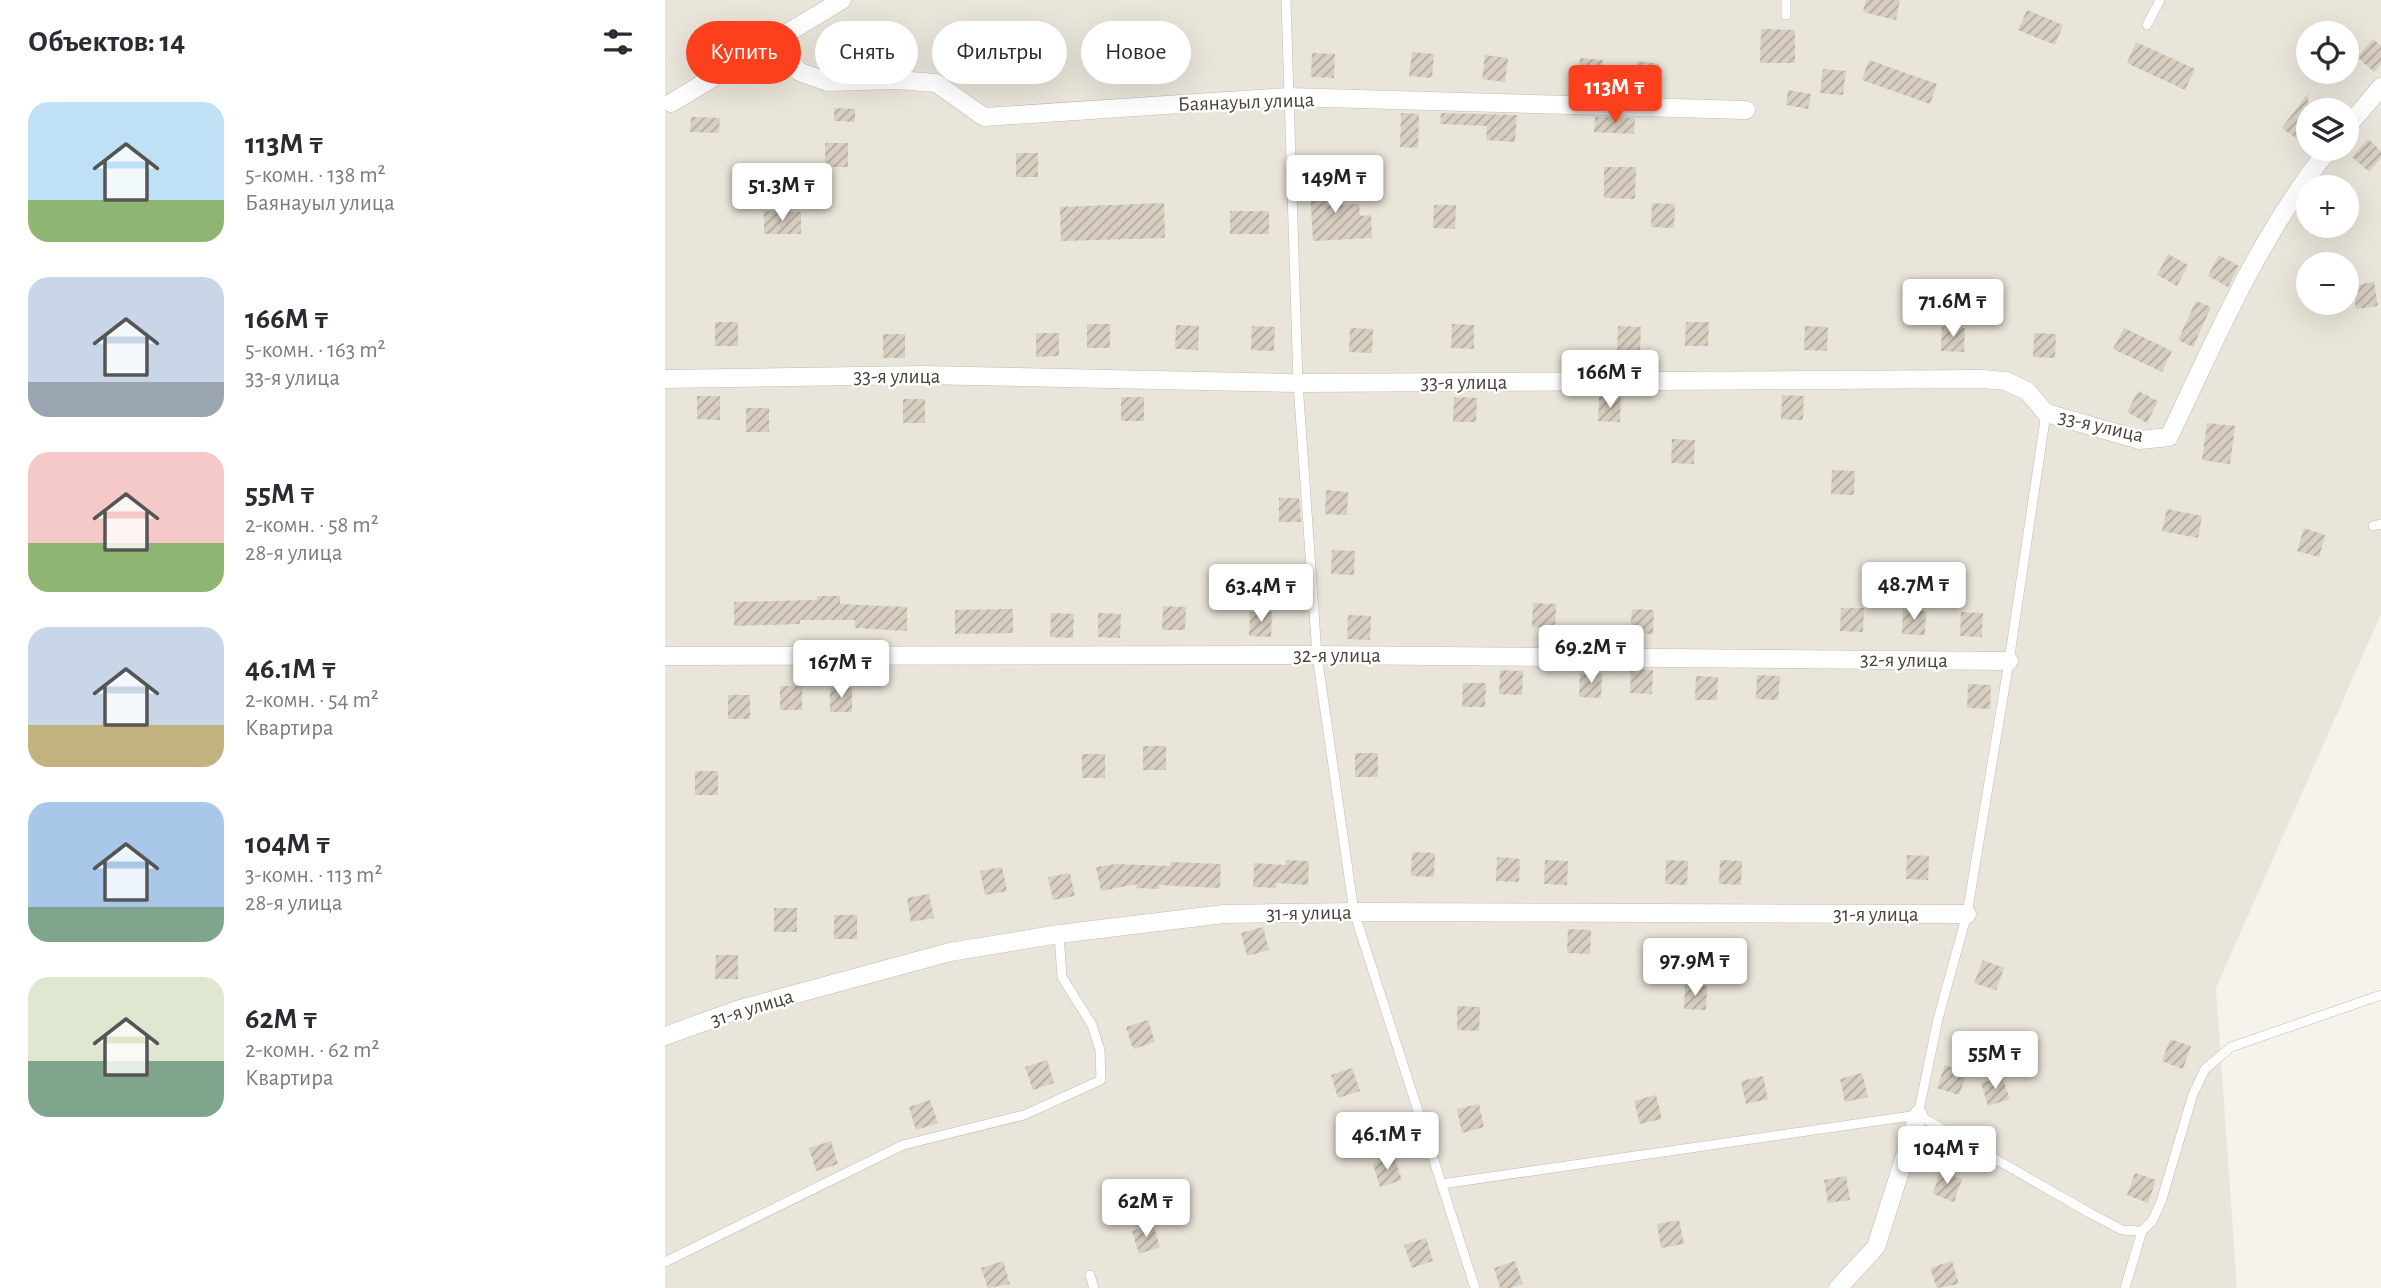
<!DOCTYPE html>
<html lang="ru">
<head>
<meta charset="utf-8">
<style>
	:root { --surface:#fff; --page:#f2f2f3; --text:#2b2b33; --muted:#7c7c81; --accent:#fc3f1d }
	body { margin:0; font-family:"Alegreya Sans",sans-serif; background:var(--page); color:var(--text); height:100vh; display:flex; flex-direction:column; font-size:26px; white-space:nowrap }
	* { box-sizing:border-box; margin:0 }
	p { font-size:23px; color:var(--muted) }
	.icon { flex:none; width:38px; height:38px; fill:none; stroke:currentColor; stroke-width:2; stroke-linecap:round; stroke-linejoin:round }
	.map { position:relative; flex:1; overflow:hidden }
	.details { display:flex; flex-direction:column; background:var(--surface); width:665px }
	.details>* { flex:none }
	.hud { position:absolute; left:21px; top:21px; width:665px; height:63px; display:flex; gap:14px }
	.fabs { position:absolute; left:1631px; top:21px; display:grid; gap:14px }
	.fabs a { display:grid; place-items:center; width:63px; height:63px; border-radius:50%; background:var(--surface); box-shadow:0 7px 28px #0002; font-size:35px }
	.price { position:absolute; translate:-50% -60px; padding:0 16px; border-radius:7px; background:#fff; color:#222; font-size:23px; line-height:46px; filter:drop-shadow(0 2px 4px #0008) }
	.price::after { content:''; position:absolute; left:50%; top:42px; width:21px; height:16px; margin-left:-10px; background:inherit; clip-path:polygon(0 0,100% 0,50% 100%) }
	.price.active { background:var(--accent); color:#fff }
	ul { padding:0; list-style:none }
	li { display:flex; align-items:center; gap:21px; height:175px; padding:0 28px }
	li span { display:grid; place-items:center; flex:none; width:196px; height:140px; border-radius:21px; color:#555 }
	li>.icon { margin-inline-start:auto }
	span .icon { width:84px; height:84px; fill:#fffc; stroke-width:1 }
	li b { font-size:30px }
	h2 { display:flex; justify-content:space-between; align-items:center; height:84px; padding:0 28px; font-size:30px }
	.pill { padding:0 24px; border-radius:32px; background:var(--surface); box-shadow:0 7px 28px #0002; font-size:24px; line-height:63px }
	.pill.active { background:var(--accent); color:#fff }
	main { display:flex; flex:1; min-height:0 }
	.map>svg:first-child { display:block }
	.residential { fill:#eae5da; fill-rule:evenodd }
	.building { fill:url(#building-hatch) }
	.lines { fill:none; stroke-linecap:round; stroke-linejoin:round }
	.service-casing { stroke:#c2bbae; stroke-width:10 }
	.minor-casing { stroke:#c2bbae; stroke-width:19 }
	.service { stroke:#fff; stroke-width:9 }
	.minor { stroke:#fff; stroke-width:18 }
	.labels { text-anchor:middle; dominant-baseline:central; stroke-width:5; stroke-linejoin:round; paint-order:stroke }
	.street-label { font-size:21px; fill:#4b4439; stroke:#fff }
</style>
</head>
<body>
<main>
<section class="details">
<h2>Объектов: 14<svg class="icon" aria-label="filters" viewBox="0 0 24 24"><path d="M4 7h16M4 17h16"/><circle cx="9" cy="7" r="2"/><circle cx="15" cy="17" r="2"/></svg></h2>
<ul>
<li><span style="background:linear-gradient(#bfe0f5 70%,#8fb573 0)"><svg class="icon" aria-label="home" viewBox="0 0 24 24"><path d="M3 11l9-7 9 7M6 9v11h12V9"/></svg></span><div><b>113M ₸</b><p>5-комн. · 138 m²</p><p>Баянауыл улица</p></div></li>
<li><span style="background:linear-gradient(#c9d6e8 75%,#9aa5b1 0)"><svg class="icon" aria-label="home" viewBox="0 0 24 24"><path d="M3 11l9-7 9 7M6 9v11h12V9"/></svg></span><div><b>166M ₸</b><p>5-комн. · 163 m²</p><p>33-я улица</p></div></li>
<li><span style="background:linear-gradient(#f6c9c9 65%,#8fb573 0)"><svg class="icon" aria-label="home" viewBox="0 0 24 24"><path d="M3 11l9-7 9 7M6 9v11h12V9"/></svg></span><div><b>55M ₸</b><p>2-комн. · 58 m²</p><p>28-я улица</p></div></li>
<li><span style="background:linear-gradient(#c9d6e8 70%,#c2b280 0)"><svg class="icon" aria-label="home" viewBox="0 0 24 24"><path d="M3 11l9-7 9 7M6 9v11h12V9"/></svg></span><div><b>46.1M ₸</b><p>2-комн. · 54 m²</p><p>Квартира</p></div></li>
<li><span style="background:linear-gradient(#a9c7e8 75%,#7fa58c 0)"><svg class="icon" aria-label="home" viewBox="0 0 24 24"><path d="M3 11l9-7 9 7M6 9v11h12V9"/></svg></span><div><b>104M ₸</b><p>3-комн. · 113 m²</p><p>28-я улица</p></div></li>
<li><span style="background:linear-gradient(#dfe7d0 60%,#7fa58c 0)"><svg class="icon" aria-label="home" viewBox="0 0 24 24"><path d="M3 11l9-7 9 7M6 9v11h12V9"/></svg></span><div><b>62M ₸</b><p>2-комн. · 62 m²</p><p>Квартира</p></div></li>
</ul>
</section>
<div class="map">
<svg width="1716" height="1288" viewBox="0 0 1716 1288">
	<defs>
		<pattern id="building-hatch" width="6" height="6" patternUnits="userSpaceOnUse" patternTransform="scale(1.75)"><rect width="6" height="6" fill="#d8cfc1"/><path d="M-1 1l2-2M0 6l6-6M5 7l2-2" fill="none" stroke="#b1aa9e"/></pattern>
	</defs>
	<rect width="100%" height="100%" fill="#f6f3ec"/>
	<path class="residential" d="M0,0H1716V614L1551,988L1572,1288H0ZM1643,33H1682V72H1643ZM1643,110H1682V149H1643ZM1643,187H1682V226H1643ZM1643,264H1682V303H1643Z"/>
	<path class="building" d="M1201,0H1235L1231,20L1198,12Z
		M1362,10L1398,25L1390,45L1353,30Z
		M1096,29L1130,30V63H1095Z
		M1708,39L1716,46V64L1709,72L1692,57Z
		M1471,42L1530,69L1520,90L1462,63Z
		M747,52L769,54L767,78L744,76Z
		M647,53L670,54L669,78L646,77Z
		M820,55L843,58L840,82L817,79Z
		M915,58L938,60L935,84L913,82Z
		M1204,60L1272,84L1265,104L1197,80Z
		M972,61L994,64L992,87L969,85Z
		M1158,69L1181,71L1178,95L1155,93Z
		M1123,90L1146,94L1143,109L1121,105Z
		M1643,93V147L1617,128Z
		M169,108L190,109V122L169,121Z
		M736,113L754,114L753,148L735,147Z
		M776,113L852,115L850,142L821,140L822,126L775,124Z
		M26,117L55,118L54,133L25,132Z
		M930,117L970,118L969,134L929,132Z
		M1703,139L1716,151V158L1704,172L1687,157Z
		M160,143H183V167H160Z
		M351,153H373V177H351Z
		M939,167H971L970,199L939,198Z
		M660,171L662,206L694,204L695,216L706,215L707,238L648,241L644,172Z
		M499,203L500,238L396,241L395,207Z
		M987,203L1010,204L1009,228L986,227Z
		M769,205H791L790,229L768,228Z
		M99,211L136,212V234H99Z
		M565,211H604V234H565Z
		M1503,254L1523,265L1512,286L1492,275Z
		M1554,255L1574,266L1563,287L1543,276Z
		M1709,282L1713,306L1691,309L1687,286Z
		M1531,301L1546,307L1528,347L1513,340Z
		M50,322H73V346H50Z
		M1021,322H1044L1043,346H1020Z
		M422,324H445V348H422Z
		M787,324L809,325V349L786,348Z
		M511,325L534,326L533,350L510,349Z
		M587,326L610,327L609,351L586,350Z
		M953,326L976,327L975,351L952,350Z
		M1140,326L1163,327L1162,351L1139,350Z
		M1277,327L1300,328L1299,352L1276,351Z
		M685,328L708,329L707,353L684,352Z
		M1459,328L1507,351L1497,372L1448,349Z
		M371,333H394V356L371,357Z
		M1369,333L1391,334L1390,358L1368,357Z
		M218,334H240V358H218Z
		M1473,391L1493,401L1482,423L1462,412Z
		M1117,395L1139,396L1138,420L1116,419Z
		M32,396H55V420L32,419Z
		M456,397H479V421H456Z
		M789,397L812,398L811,422H788Z
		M934,397L956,398L955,422L933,421Z
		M238,399H260V423H238Z
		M81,408H104V432H81Z
		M1542,423L1570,426L1565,464L1537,460Z
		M1007,439L1030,440L1029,464L1006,463Z
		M1167,470L1190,471L1189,495L1166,494Z
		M661,490L683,492L682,515L660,514Z
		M614,498H634L636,522H614Z
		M1502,509L1537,516L1533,538L1497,531Z
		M1639,528L1660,535L1654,557L1632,551Z
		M667,550L690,551L689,575L666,574Z
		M152,596H175V604L242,607V631L190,628V620H135V624L69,626V602L152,600Z
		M868,603L891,604L890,628L867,627Z
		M498,606L521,607L520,630H497Z
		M1176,608H1199L1198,632L1175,631Z
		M348,609V633L290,634V610Z
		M967,609L989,610L988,634L965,633Z
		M1238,610L1261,611L1260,635L1237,634Z
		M585,612H607L606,637L584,636Z
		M1296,612L1318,613L1317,637L1295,636Z
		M386,613L409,614L408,638L385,637Z
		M433,613L456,614L455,638L433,637Z
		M683,615L706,616L705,640L682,639Z
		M966,669L988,670L987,694L965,693Z
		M835,670L858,671L857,695L834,694Z
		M915,673L937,674L936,698L914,697Z
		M1092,675L1115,676L1113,700L1091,699Z
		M1031,676L1053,677L1052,700H1030Z
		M798,683H821L820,707H797Z
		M1303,684L1326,685L1325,709L1302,708Z
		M115,686H137V710H115Z
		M165,688H187V712H165Z
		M63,695H85V719H63Z
		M478,746H501V770H478Z
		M690,753H713V777H690Z
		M417,754H440V778H417Z
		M30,771H53V795H30Z
		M747,852L770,853L769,877L746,876Z
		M1242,855L1264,856L1263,880L1241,879Z
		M832,857L855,859L854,882L831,881Z
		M621,860L644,861L643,885L611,883V888L588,887L589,863L621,865Z
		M880,860L903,861L902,885L879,884Z
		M1001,860L1023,861L1022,885L1000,884Z
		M1055,860L1077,861L1076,885L1054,884Z
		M506,862L556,864L555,888L494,885V889L471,888L472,884L436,891L431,867L452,864L505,866Z
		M337,867L342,891L320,895L315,871Z
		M405,873L410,896L388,900L383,877Z
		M264,894L269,918L246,922L242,898Z
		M109,908H132V932H109Z
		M169,915H192V939H169Z
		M598,927L604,950L582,956L576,933Z
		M903,929L926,930L925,954L902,953Z
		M51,955H73V979H50Z
		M1318,960L1339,968L1331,990L1309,983Z
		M1020,985L1042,986L1041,1010L1019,1009Z
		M792,1006L815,1007L814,1031L792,1030Z
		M483,1020L490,1042L468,1049L461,1027Z
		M1505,1039L1526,1046L1518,1069L1497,1061Z
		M382,1060L389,1083L368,1090L360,1067Z
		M1280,1065L1302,1073L1294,1095L1272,1088Z
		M687,1068L695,1091L673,1098L666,1075Z
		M1197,1073L1203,1097L1180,1102L1175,1079Z
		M1098,1076L1103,1099L1081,1104L1076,1081Z
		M1337,1077L1345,1099L1323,1106L1316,1083Z
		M991,1095L997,1119L975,1124L969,1101Z
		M265,1100L273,1123L251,1130L244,1107Z
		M814,1104L819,1127L797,1133L792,1109Z
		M166,1141L173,1164L151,1171L144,1148Z
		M729,1157L737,1180L715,1187L708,1164Z
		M1275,1171L1297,1179L1289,1202L1268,1194Z
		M1470,1173L1491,1180L1483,1203L1462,1195Z
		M1181,1176L1185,1200L1163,1203L1159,1180Z
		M1014,1220L1019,1244L996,1248L992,1224Z
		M488,1224L495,1247L474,1254L467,1231Z
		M761,1238L768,1261L747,1268L739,1245Z
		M338,1261L345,1284L323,1288L316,1268Z
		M850,1261L858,1284L846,1288H835L829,1268Z
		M1287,1261L1294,1284L1272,1288L1265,1268Z"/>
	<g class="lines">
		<g class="service-casing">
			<path id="service" d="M621,0L633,383L652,655L689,912L810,1288
				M1121,15V0
				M1482,25L1495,0
				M1708,526L1716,524
				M1253,1115L1273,1019L1302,914L1344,661L1381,413
				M777,1184L1253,1115L1423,1212L1457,1230L1477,1231L1487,1221L1496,1202L1528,1094L1540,1069L1566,1047L1716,995
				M0,1262L238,1145L359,1115L436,1080L435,1050L427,1025L397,977L394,934
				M425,1275L429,1288
				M1460,1288L1477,1231"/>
		</g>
		<g class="minor-casing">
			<path id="minor" d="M109,41L123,61L135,72L163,82L232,80L271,83L319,117L623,97L1081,110
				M6,103L177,0
				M1682,127L1716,87
				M0,379L258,375L633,383L1317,379L1341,381L1362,391L1381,413L1475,440L1504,437C1551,338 1595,234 1664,149
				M0,656L652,655L1344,661
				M0,1036L72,1010L285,952L394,934L559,914L689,912L1302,914
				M1173,1288L1211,1247L1253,1115"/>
		</g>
		<use href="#service" class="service"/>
		<use href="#minor" class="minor"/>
	</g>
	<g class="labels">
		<g class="street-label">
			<text transform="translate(581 102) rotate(-2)">Баянауыл улица</text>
			<text x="232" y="376">33-я улица</text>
			<text x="799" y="382">33-я улица</text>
			<text transform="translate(1436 426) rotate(13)">33-я улица</text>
			<text x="672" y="655">32-я улица</text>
			<text transform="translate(1239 660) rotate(1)">32-я улица</text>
			<text transform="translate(644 913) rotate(-1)">31-я улица</text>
			<text x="1211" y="914">31-я улица</text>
			<text transform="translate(87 1008) rotate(-17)">31-я улица</text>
		</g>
	</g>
</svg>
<div class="fabs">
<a><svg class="icon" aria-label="locate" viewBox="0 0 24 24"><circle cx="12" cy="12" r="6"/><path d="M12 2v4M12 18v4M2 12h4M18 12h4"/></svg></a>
<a><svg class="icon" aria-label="layers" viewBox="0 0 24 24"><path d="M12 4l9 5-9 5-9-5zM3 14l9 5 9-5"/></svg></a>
<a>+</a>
<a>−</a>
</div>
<b class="price active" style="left:950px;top:125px">113M ₸</b>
<b class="price" style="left:670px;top:215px">149M ₸</b>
<b class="price" style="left:117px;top:223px">51.3M ₸</b>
<b class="price" style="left:1288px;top:339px">71.6M ₸</b>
<b class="price" style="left:945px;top:410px">166M ₸</b>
<b class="price" style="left:1249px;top:622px">48.7M ₸</b>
<b class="price" style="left:596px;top:624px">63.4M ₸</b>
<b class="price" style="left:926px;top:685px">69.2M ₸</b>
<b class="price" style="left:176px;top:700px">167M ₸</b>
<b class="price" style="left:1030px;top:998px">97.9M ₸</b>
<b class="price" style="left:1330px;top:1091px">55M ₸</b>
<b class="price" style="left:722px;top:1172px">46.1M ₸</b>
<b class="price" style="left:1282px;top:1186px">104M ₸</b>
<b class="price" style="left:481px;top:1239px">62M ₸</b>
<div class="hud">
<a class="pill active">Купить</a>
<a class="pill">Снять</a>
<a class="pill">Фильтры</a>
<a class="pill">Новое</a>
</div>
</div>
</main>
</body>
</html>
